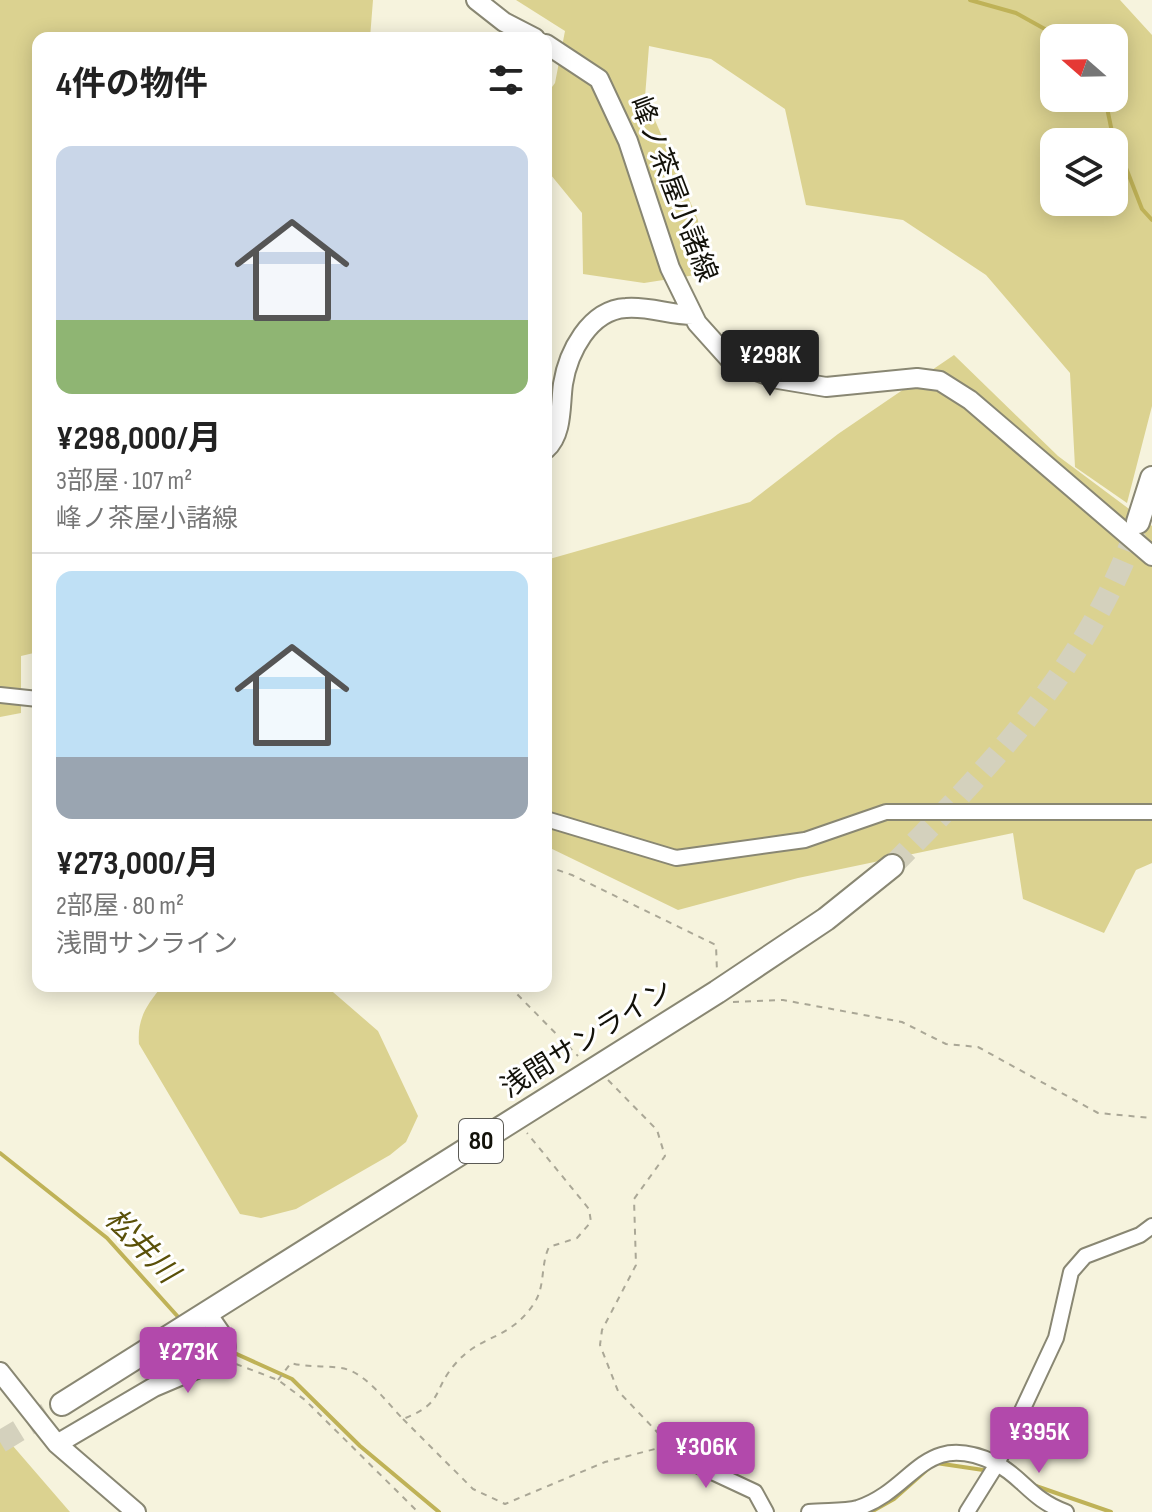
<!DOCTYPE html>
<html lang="ja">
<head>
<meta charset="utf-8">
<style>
	:root { --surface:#fff; --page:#f6f6f6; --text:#222; --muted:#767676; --line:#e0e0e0; --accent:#b249ab }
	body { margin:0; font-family:"Sofia Sans Condensed","Noto Sans JP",sans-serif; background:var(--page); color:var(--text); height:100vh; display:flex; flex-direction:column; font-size:30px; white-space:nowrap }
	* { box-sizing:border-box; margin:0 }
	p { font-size:26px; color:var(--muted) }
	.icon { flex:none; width:44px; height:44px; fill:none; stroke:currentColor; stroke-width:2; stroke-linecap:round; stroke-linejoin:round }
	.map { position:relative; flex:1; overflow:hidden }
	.details { position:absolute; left:32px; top:32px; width:520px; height:960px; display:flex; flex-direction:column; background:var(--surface); border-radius:16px; box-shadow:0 4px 20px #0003 }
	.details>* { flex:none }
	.needle { width:52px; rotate:290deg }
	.controls { position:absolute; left:1040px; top:24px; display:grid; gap:16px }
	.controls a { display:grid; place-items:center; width:88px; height:88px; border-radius:16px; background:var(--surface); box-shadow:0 4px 20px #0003; font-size:40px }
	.price { position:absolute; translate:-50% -68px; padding:0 18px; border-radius:8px; background:var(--accent); color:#fff; font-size:26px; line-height:52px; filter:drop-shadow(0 2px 4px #0008) }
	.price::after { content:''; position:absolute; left:50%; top:48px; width:24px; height:18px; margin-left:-12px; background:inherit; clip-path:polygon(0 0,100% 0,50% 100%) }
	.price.selected { background:#222; color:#fff }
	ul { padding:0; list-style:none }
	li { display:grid; align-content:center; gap:16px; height:424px; padding:0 24px }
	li+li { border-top:2px solid var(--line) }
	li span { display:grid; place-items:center; height:248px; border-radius:16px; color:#555 }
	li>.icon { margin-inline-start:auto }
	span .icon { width:144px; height:144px; fill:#fffc; stroke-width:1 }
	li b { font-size:34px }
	h2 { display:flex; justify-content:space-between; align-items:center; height:96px; padding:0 24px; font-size:34px }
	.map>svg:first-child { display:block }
	.green { fill:#dbd290; fill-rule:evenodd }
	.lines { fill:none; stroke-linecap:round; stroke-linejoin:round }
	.stream { stroke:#bfb257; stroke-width:4 }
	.primary-tunnel { stroke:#d4d1bd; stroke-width:22; stroke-dasharray:22 11; stroke-linecap:butt }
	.street-casing { stroke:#898773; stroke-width:18 }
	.secondary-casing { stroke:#898773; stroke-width:22 }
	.primary-casing { stroke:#898773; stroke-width:26 }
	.path { stroke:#aaa796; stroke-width:2; stroke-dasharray:6 6; stroke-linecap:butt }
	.street { stroke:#fff; stroke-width:14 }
	.secondary { stroke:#fff; stroke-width:18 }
	.primary { stroke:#fff; stroke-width:22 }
	.labels { text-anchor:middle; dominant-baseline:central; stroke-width:6; stroke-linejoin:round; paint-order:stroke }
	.shield { fill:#fff; stroke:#5a5954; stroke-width:2 }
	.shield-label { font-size:26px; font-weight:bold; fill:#13120a }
	.street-label { font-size:28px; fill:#13120a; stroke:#fff }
	.water-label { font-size:30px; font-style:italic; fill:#5a5008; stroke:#fff }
</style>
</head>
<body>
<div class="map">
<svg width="1152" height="1512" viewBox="0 0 1152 1512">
	<rect width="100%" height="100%" fill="#f6f3dd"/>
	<path class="green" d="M0,0H373L370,38H38V652L21,656V713L0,717Z
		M516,0H1120L1152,35V406L1127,503L1075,467L1070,373L986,275L903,220L806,205L785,109L711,59L649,46L645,97L698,220L702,274L644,283L583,274L582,213L546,169V95L555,83L565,31ZM1054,38H1114V98H1054ZM1054,142H1114V202H1054Z
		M954,355L1058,456L1152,526V863L1136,870L1104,933L1023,899L1013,833L798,878L678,910L546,846V560L750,502L838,434Z
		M162,986H326L378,1031L418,1116L406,1142L390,1155L296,1209L261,1218L240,1214L139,1044C137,1018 147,1005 162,986Z
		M0,1431L70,1512H0Z"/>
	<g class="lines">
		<path class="stream" d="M970,0L1016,13L1061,38
			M1105,98L1112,132L1142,209L1152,220
			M0,1153L107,1238L180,1319
			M191,1331L218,1346
			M230,1351L292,1379L360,1446L439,1512
			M936,1463L990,1471
			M1033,1485L1111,1512
			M871,1512L894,1499L929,1468"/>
		<path class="primary-tunnel" d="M892,866C991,766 1093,659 1138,523
			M0,1442L62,1404"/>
		<g class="street-casing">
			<path id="street" d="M0,695L38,699
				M546,819L676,858L805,840L886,812H1152
				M669,1445L695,1464L755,1492L766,1512
				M809,1512C824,1510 844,1512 858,1508C915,1489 923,1429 995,1463C1022,1476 1031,1500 1066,1512
				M967,1512L997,1464L1056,1338L1071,1272L1085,1256L1140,1235L1152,1226"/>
		</g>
		<g class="secondary-casing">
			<path id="secondary" d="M476,0L504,22L535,38
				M546,44L599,79L628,141L670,268L697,323L732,362L778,379L826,387L917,378L940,381L970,400L1152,556
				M546,449C563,434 560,405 563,384C568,353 589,310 626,308C649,306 670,315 693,315
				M0,1372L57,1444L136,1512
				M57,1444L154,1387L220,1359L226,1347L224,1338L206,1312"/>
		</g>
		<g class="primary-casing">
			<path id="primary" d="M1138,522L1152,478
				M62,1404L717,992L826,919L892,866"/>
		</g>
		<path class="path" d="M546,866L572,875L716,945L717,972
			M509,986L578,1056
			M733,1002L783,1000L902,1022L946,1044L978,1047L1098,1113L1152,1118
			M608,1080L657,1130L665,1156L634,1199L636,1265L602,1330L600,1345L618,1391L661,1436
			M236,1364L278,1380L305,1400L418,1512
			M278,1380L291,1363C309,1368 324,1365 341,1368C365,1371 387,1403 403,1419C446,1402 431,1391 456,1363C480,1335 509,1340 533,1305C546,1287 540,1266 549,1247L577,1238L591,1222L589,1209L527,1133
			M403,1419L473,1489L505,1504L605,1462L655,1449"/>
		<use href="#street" class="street"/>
		<use href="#secondary" class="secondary"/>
		<use href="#primary" class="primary"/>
	</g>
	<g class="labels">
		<rect class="shield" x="459" y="1119" width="44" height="44" rx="6"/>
		<g class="shield-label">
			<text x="481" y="1141">80</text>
		</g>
		<g class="street-label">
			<text transform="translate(673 189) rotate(69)">峰ノ茶屋小諸線</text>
			<text transform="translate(587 1039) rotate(-32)">浅間サンライン</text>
		</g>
		<g class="water-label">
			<text transform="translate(141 1246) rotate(46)">松井川</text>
		</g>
	</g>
</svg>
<div class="controls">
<a><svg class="needle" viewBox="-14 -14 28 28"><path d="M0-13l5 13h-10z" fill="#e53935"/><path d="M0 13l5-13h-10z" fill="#767676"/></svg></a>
<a><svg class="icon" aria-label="layers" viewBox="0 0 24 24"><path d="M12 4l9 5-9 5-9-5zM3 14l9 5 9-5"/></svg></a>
</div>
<b class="price selected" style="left:770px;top:398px">¥298K</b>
<b class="price" style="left:188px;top:1395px">¥273K</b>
<b class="price" style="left:1039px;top:1475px">¥395K</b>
<b class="price" style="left:706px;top:1490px">¥306K</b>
<section class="details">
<h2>4件の物件<svg class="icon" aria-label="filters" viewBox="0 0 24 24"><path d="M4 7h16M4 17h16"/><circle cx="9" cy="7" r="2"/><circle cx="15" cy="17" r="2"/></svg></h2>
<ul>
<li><span style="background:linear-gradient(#c9d6e8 70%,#8fb573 0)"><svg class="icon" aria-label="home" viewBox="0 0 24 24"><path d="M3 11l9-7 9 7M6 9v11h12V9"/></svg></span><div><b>¥298,000/月</b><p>3部屋 · 107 m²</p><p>峰ノ茶屋小諸線</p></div></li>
<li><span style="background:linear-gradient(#bfe0f5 75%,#9aa5b1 0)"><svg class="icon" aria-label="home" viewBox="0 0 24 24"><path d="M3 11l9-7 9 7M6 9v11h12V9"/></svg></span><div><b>¥273,000/月</b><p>2部屋 · 80 m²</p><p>浅間サンライン</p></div></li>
</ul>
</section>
</div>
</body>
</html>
